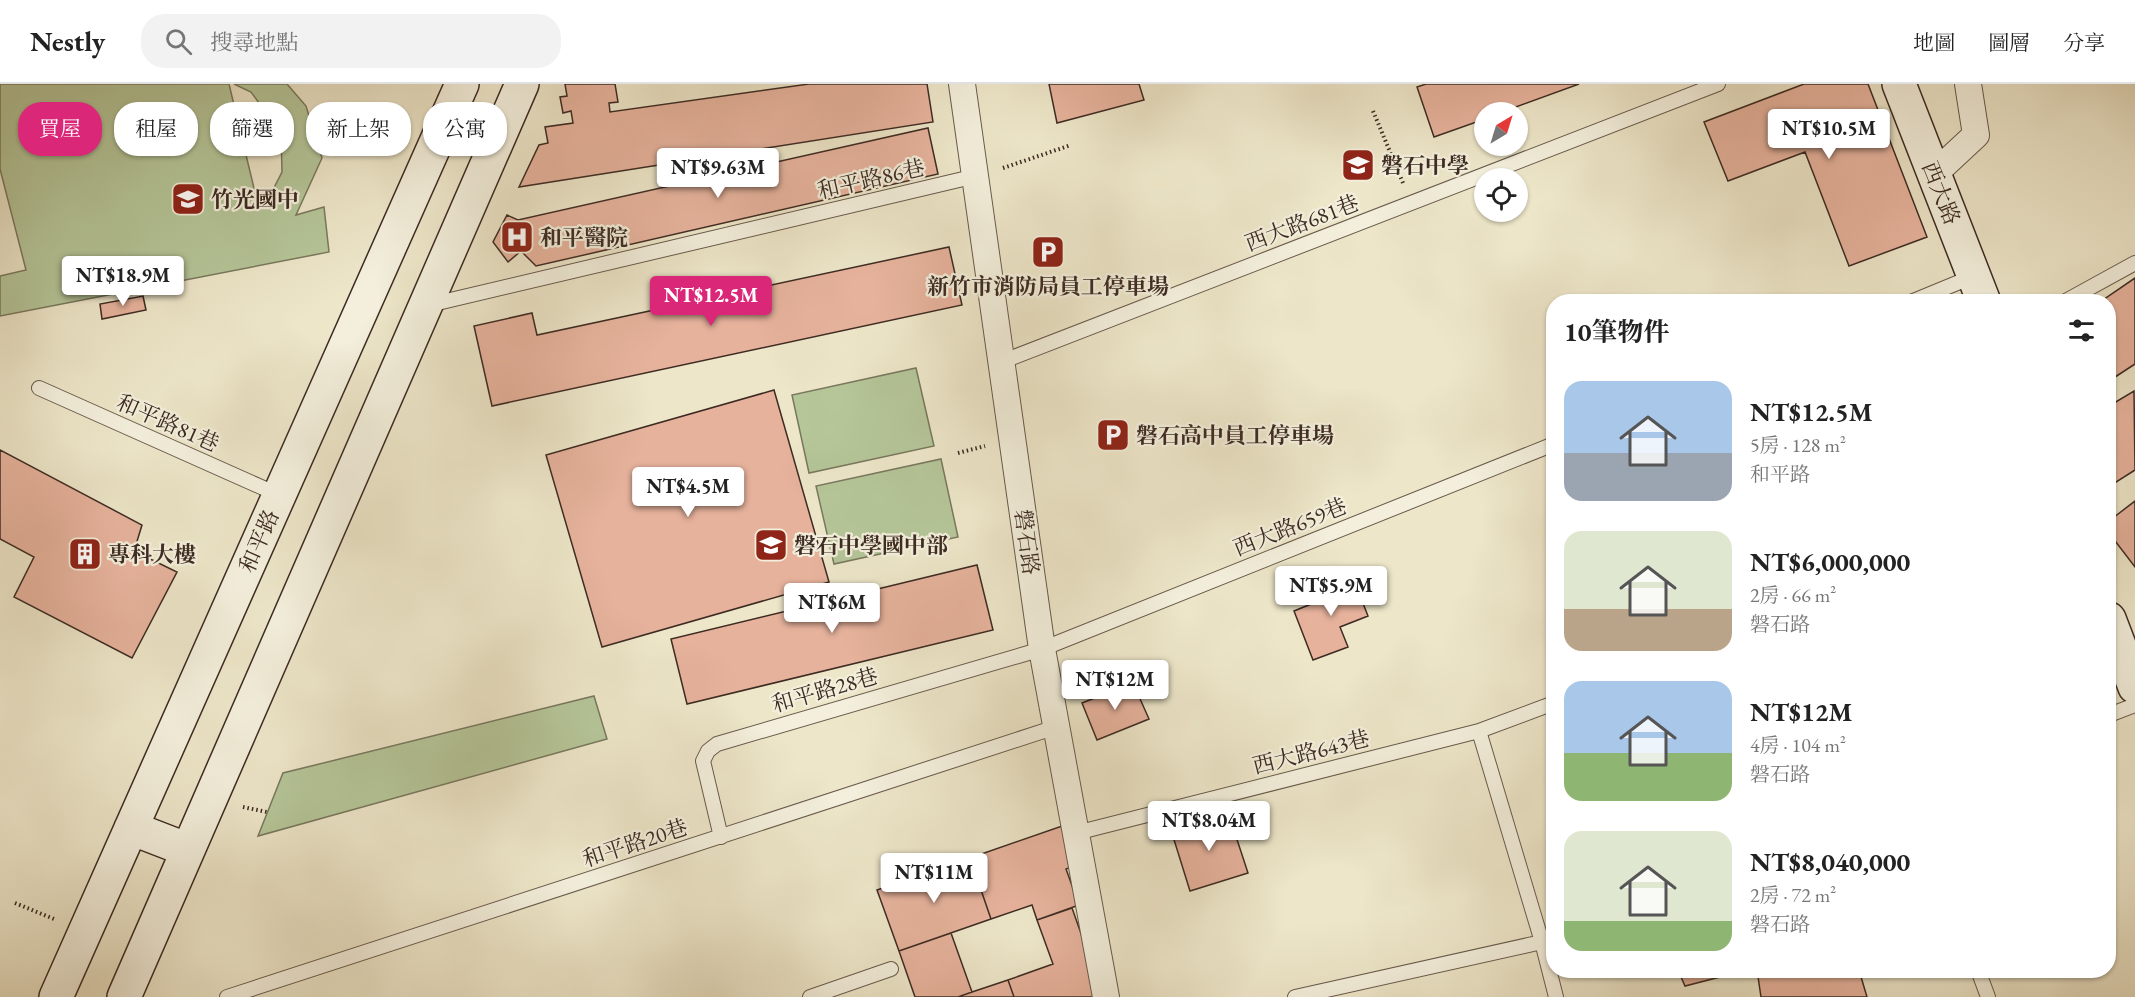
<!DOCTYPE html>
<html lang="zh-TW">
<head>
<meta charset="utf-8">
<style>
	:root { --surface:#fff; --page:#f2f2f2; --text:#222; --muted:#767676; --line:#e0e0e0; --accent:#db2777 }
	body { margin:0; font-family:"EB Garamond","Noto Serif TC",serif; background:var(--page); color:var(--text); height:100vh; display:flex; flex-direction:column; font-size:22px; white-space:nowrap }
	* { box-sizing:border-box; margin:0 }
	p { font-size:20px; color:var(--muted) }
	.icon { flex:none; width:33px; height:33px; fill:none; stroke:currentColor; stroke-width:2; stroke-linecap:round; stroke-linejoin:round }
	.map { position:relative; flex:1; overflow:hidden }
	.details { position:absolute; left:1546px; top:210px; width:570px; height:684px; display:flex; flex-direction:column; background:var(--surface); border-radius:24px; box-shadow:0 2px 4px #0004 }
	.details>* { flex:none }
	.hud { position:absolute; left:18px; top:18px; width:570px; height:54px; display:flex; gap:12px }
	.needle { width:39px; rotate:38deg }
	.controls { position:absolute; left:1474px; top:18px; display:grid; gap:12px }
	.controls a { display:grid; place-items:center; width:54px; height:54px; border-radius:50%; background:var(--surface); box-shadow:0 2px 4px #0004; font-size:30px }
	.price { position:absolute; translate:-50% -51px; padding:0 14px; border-radius:6px; background:#fff; color:#222; font-size:20px; line-height:39px; filter:drop-shadow(0 2px 3px #0008) }
	.price::after { content:''; position:absolute; left:50%; top:36px; width:18px; height:14px; margin-left:-9px; background:inherit; clip-path:polygon(0 0,100% 0,50% 100%) }
	.price.current { background:var(--accent); color:#fff }
	ul { padding:0; list-style:none }
	li { display:flex; align-items:center; gap:18px; height:150px; padding:0 18px }
	li span { display:grid; place-items:center; flex:none; width:168px; height:120px; border-radius:18px; color:#555 }
	li>.icon { margin-inline-start:auto }
	span .icon { width:72px; height:72px; fill:#fffc; stroke-width:1 }
	li b { font-size:26px }
	h2 { display:flex; justify-content:space-between; align-items:center; height:72px; padding:0 18px; font-size:26px }
	.pill { padding:0 21px; border-radius:24px; background:var(--surface); box-shadow:0 2px 4px #0004; font-size:21px; line-height:54px }
	.pill.current { background:var(--accent); color:#fff }
	header { display:flex; align-items:center; gap:36px; box-sizing:border-box; height:84px; padding:0 30px; background:var(--surface); border-bottom:2px solid var(--line) }
	header strong { font-size:28px }
	nav { display:flex; gap:33px; margin-inline-start:auto; font-size:21px }
	.search { width:420px; height:54px; background:var(--page); display:flex; align-items:center; gap:15px; box-sizing:border-box; padding:0 21px; border-radius:24px; color:var(--muted); font-size:22px }
	.map>svg:first-child { display:block }
	.green { fill:#b5c699; stroke:#79785e; stroke-width:1.5 }
	.building { fill:#e6b29c; stroke:#3d2b23; stroke-width:1.5 }
	.lines { fill:none; stroke-linecap:round; stroke-linejoin:round }
	.lane-casing { stroke:#695a4c; stroke-width:16 }
	.street-casing { stroke:#695a4c; stroke-width:28 }
	.secondary-casing { stroke:#3d2b23; stroke-width:36 }
	.path { stroke:#3d2b23; stroke-width:4; stroke-dasharray:1.5 3; stroke-linecap:butt }
	.lane { stroke:#f3efdc; stroke-width:14 }
	.street { stroke:#f3efdc; stroke-width:26 }
	.secondary { stroke:#f3efdc; stroke-width:33 }
	.labels { text-anchor:middle; dominant-baseline:central; stroke-width:4.5; stroke-linejoin:round; paint-order:stroke }
	.poi-label { font-size:22px; font-weight:bold; fill:#3d2b23; stroke:#f3efdc; text-anchor:start }
	.street-label { font-size:22px; fill:#3d2b23; stroke:#f3efdc }
</style>
</head>
<body>
<header>
<strong>Nestly</strong>
<div class="search"><svg class="icon" aria-label="search" viewBox="0 0 24 24"><circle cx="10" cy="10" r="6"/><path d="M15 15l6 6"/></svg>搜尋地點</div>
<nav><a>地圖</a><a>圖層</a><a>分享</a></nav>
</header>
<div class="map">
<svg width="2135" height="913" viewBox="0 0 2135 913">
	<rect width="100%" height="100%" fill="#ede6c9"/>
	<filter id="stains"><feTurbulence type="fractalNoise" baseFrequency=".00333" numOctaves="4"/><feColorMatrix values="0 0 0 0 .2 0 0 0 0 .09 0 0 0 0 .02 0 0 0 .5 -.17"/></filter>
	<radialGradient id="worn" r=".72"><stop offset=".6" stop-color="#630" stop-opacity="0"/><stop offset="1" stop-color="#630" stop-opacity=".3"/></radialGradient>
	<path class="green" d="M0,0H229L259,125L266,119L282,88L281,49L251,8L234,0H287L306,22L322,74L296,131L324,123L329,168L0,232V192L26,186L0,85Z
		M916,284L934,362L809,389L792,311Z
		M941,375L958,453L834,480L816,402Z
		M594,612L607,655L258,752L283,689Z"/>
	<path class="building" d="M565,0H615L618,18L609,19L610,28L809,0H927L933,38L519,103L539,61L548,59L545,43L573,39L571,27L563,29L560,13L567,12Z
		M1049,0H1139L1144,16L1057,39Z
		M1426,0H1579L1502,28H1485V35L1434,53L1417,3Z
		M1804,0H1868L1927,153L1849,182L1805,68L1728,97L1704,38Z
		M928,44L938,90L536,182L521,167L508,178L493,158L507,131L518,136Z
		M949,163L962,221L492,322L474,242L532,229L537,251Z
		M2135,194V280L2109,297V218H2100Z
		M143,212L146,226L102,235L100,220Z
		M774,306L829,498L602,563L546,371Z
		M2134,307L2135,386L2110,402L2109,322Z
		M0,366L142,441L134,467L177,488L132,574L14,513L34,473L0,455Z
		M2135,417V483L2109,449V437Z
		M977,481L993,546L687,620L671,555Z
		M1352,491L1368,532L1340,543L1348,563L1313,576L1294,527L1321,516L1317,504Z
		M1133,599L1149,635L1097,656L1082,619Z
		M1228,728L1248,789L1190,807L1171,746Z
		M1065,741L1072,783L1066,785L1079,821L1037,836L1032,821L991,835L970,774Z
		M970,774L991,835L899,867L877,806Z
		M1072,824L1102,909L1098,913H1014L1008,896L1053,880L1037,836Z
		M951,849L972,908L958,913H915L899,867Z
		M1678,886H1747L1685,902Z
		M1757,886H1859L1867,913H1761Z
		M1008,896L1014,913H958L972,908Z"/>
	<g class="lines">
		<g class="lane-casing">
			<path id="lane" d="M1911,218L1974,192
				M2064,218L2135,179
				M429,221L976,92
				M1001,278L1718,0
				M39,304L279,411
				M2109,631L2135,621
				M1479,647L1542,858L1556,913
				M1076,749L1479,647L1554,619
				M721,753L703,677L708,667L717,660L1042,565L1554,360
				M1978,886L1988,913
				M227,913L1056,643
				M810,913L891,885
				M1295,913L1542,858"/>
		</g>
		<g class="street-casing">
			<path id="street" d="M962,0L1042,565L1106,913
				M1933,91L1976,51L1968,0"/>
		</g>
		<g class="secondary-casing">
			<path id="secondary" d="M1899,0L1984,218
				M2109,535L2135,603
				M131,744L188,766
				M56,913L462,0
				M124,913L522,0"/>
		</g>
		<path class="path" d="M1373,27L1403,99
			M1003,84L1071,61
			M958,369L985,362
			M243,723L267,728
			M15,819L54,835"/>
		<use href="#lane" class="lane"/>
		<use href="#street" class="street"/>
		<use href="#secondary" class="secondary"/>
	</g>
	<defs>
		<g id="school-square" transform="scale(1.725)"><rect x="-9" y="-9" width="18" height="18" rx="4" fill="#8f2418" stroke="#f3efdc"/><path d="M0-5L7-2L0 1L-7-2ZM-4 1L0 2.5L4 1V4Q0 6-4 4Z" fill="#fff"/></g>
		<g id="hospital-square" transform="scale(1.725)"><rect x="-9" y="-9" width="18" height="18" rx="4" fill="#8f2418" stroke="#f3efdc"/><path d="M-5-5h3v3.5h4V-5h3V5h-3V1.5h-4V5h-3Z" fill="#fff"/></g>
		<g id="parking-square" transform="scale(1.725)"><rect x="-9" y="-9" width="18" height="18" rx="4" fill="#8f2418" stroke="#f3efdc"/><path d="M-3.5-5.5H1a3.5 3.5 0 0 1 0 7H-1V5.5H-3.5ZM-1-3.4V-.6H.8a1.4 1.4 0 0 0 0-2.8Z" fill="#fff"/></g>
		<g id="building-square" transform="scale(1.725)"><rect x="-9" y="-9" width="18" height="18" rx="4" fill="#8f2418" stroke="#f3efdc"/><path d="M-4-6H4V6H1V3H-1V6H-4ZM-2.5-4.3h1.7v1.8h-1.7ZM.8-4.3h1.7v1.8H.8ZM-2.5-1h1.7V.8h-1.7ZM.8-1h1.7V.8H.8Z" fill="#fff"/></g>
	</defs>
	<g fill-rule="evenodd">
		<use href="#school-square" x="1358" y="81"/>
		<use href="#school-square" x="188" y="115"/>
		<use href="#hospital-square" x="517" y="153"/>
		<use href="#parking-square" x="1048" y="168"/>
		<use href="#parking-square" x="1113" y="351"/>
		<use href="#school-square" x="771" y="461"/>
		<use href="#building-square" x="85" y="470"/>
	</g>
	<g class="labels">
		<g class="poi-label">
			<text x="1381" y="81">磐石中學</text>
			<text x="211" y="115">竹光國中</text>
			<text x="540" y="153">和平醫院</text>
			<text x="1048" y="202" text-anchor="middle">新竹市消防局員工停車場</text>
			<text x="1136" y="351">磐石高中員工停車場</text>
			<text x="794" y="461">磐石中學國中部</text>
			<text x="108" y="470">專科大樓</text>
		</g>
		<g class="street-label">
			<text transform="translate(871 95) rotate(-13)">和平路86巷</text>
			<text transform="translate(1941 109) rotate(68)">西大路</text>
			<text transform="translate(1302 139) rotate(-21)">西大路681巷</text>
			<text transform="translate(168 339) rotate(24)">和平路81巷</text>
			<text transform="translate(1290 443) rotate(-22)">西大路659巷</text>
			<text transform="translate(259 457) rotate(-66)">和平路</text>
			<text transform="translate(1027 458) rotate(82)">磐石路</text>
			<text transform="translate(825 606) rotate(-16)">和平路28巷</text>
			<text transform="translate(1311 668) rotate(-14)">西大路643巷</text>
			<text transform="translate(635 759) rotate(-18)">和平路20巷</text>
		</g>
	</g>
	<rect width="100%" height="100%" filter="url(#stains)"/>
	<rect width="100%" height="100%" fill="url(#worn)"/>
</svg>
<div class="controls">
<a><svg class="needle" viewBox="-14 -14 28 28"><path d="M0-13l5 13h-10z" fill="#e53935"/><path d="M0 13l5-13h-10z" fill="#767676"/></svg></a>
<a><svg class="icon" aria-label="locate" viewBox="0 0 24 24"><circle cx="12" cy="12" r="6"/><path d="M12 2v4M12 18v4M2 12h4M18 12h4"/></svg></a>
</div>
<b class="price" style="left:1829px;top:76px">NT$10.5M</b>
<b class="price" style="left:718px;top:115px">NT$9.63M</b>
<b class="price" style="left:123px;top:223px">NT$18.9M</b>
<b class="price current" style="left:711px;top:243px">NT$12.5M</b>
<b class="price" style="left:688px;top:434px">NT$4.5M</b>
<b class="price" style="left:1331px;top:533px">NT$5.9M</b>
<b class="price" style="left:832px;top:550px">NT$6M</b>
<b class="price" style="left:1115px;top:627px">NT$12M</b>
<b class="price" style="left:1209px;top:768px">NT$8.04M</b>
<b class="price" style="left:934px;top:820px">NT$11M</b>
<div class="hud">
<a class="pill current">買屋</a>
<a class="pill">租屋</a>
<a class="pill">篩選</a>
<a class="pill">新上架</a>
<a class="pill">公寓</a>
</div>
<section class="details">
<h2>10筆物件<svg class="icon" aria-label="filters" viewBox="0 0 24 24"><path d="M4 7h16M4 17h16"/><circle cx="9" cy="7" r="2"/><circle cx="15" cy="17" r="2"/></svg></h2>
<ul>
<li><span style="background:linear-gradient(#a9c7e8 60%,#9aa5b1 0)"><svg class="icon" aria-label="home" viewBox="0 0 24 24"><path d="M3 11l9-7 9 7M6 9v11h12V9"/></svg></span><div><b>NT$12.5M</b><p>5房 · 128 m²</p><p>和平路</p></div></li>
<li><span style="background:linear-gradient(#dfe7d0 65%,#b9a48a 0)"><svg class="icon" aria-label="home" viewBox="0 0 24 24"><path d="M3 11l9-7 9 7M6 9v11h12V9"/></svg></span><div><b>NT$6,000,000</b><p>2房 · 66 m²</p><p>磐石路</p></div></li>
<li><span style="background:linear-gradient(#a9c7e8 60%,#8fb573 0)"><svg class="icon" aria-label="home" viewBox="0 0 24 24"><path d="M3 11l9-7 9 7M6 9v11h12V9"/></svg></span><div><b>NT$12M</b><p>4房 · 104 m²</p><p>磐石路</p></div></li>
<li><span style="background:linear-gradient(#dfe7d0 75%,#8fb573 0)"><svg class="icon" aria-label="home" viewBox="0 0 24 24"><path d="M3 11l9-7 9 7M6 9v11h12V9"/></svg></span><div><b>NT$8,040,000</b><p>2房 · 72 m²</p><p>磐石路</p></div></li>
</ul>
</section>
</div>
</body>
</html>
